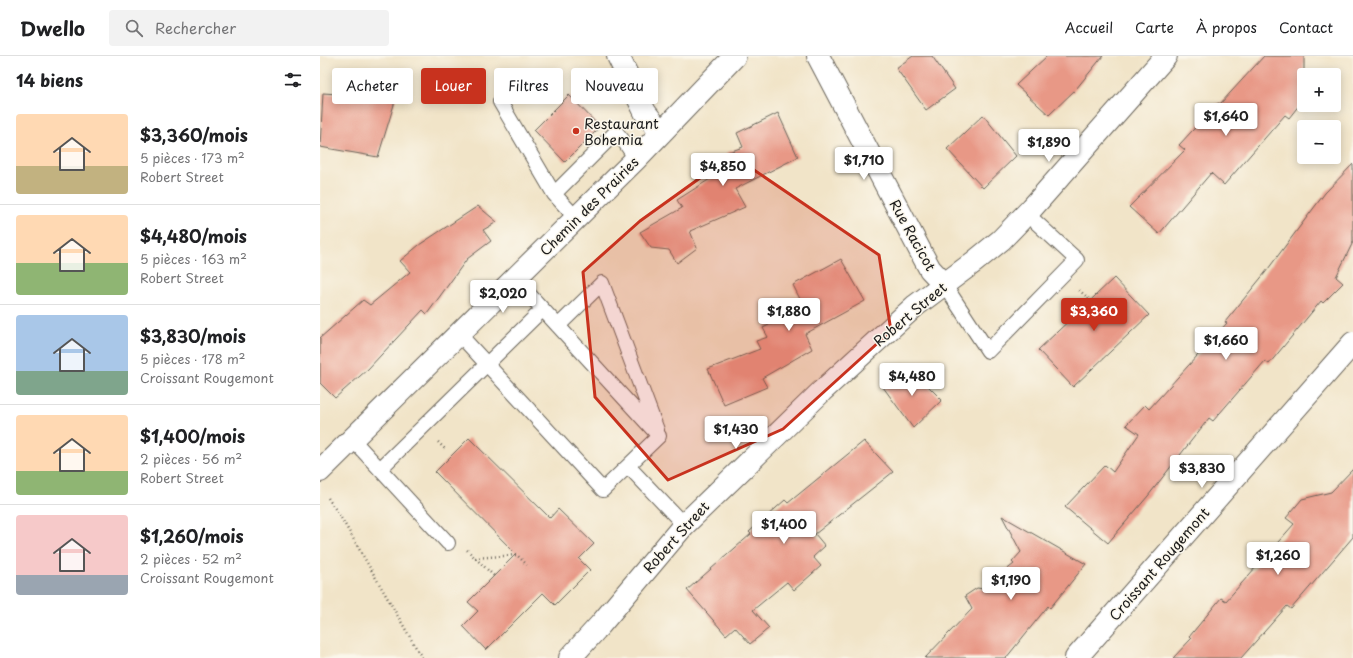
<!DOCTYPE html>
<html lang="fr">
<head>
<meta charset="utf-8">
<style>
	:root { --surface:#fff; --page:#f2f2f2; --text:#202124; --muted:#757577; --line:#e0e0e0; --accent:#c8321e }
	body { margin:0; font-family:"Playpen Sans",sans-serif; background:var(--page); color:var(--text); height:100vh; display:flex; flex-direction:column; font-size:15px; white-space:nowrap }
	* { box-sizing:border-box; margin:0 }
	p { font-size:13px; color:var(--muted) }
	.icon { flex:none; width:22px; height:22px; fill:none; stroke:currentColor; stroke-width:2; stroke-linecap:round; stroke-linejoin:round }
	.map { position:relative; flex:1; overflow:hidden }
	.panel { display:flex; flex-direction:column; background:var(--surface); width:320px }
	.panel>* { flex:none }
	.banner { position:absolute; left:12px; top:12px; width:380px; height:36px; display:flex; gap:8px }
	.controls { position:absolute; left:977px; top:12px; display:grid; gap:8px }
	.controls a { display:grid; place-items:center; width:44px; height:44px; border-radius:4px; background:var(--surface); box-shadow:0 2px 10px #0003; font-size:20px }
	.price { position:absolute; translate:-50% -34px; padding:0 9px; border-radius:4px; background:#fff; color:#222; font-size:13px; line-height:26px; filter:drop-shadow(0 1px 2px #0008) }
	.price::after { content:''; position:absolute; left:50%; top:24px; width:12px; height:9px; margin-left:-6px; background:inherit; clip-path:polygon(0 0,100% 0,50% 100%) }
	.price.current { background:var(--accent); color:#fff }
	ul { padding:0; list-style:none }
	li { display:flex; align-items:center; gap:12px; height:100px; padding:0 16px }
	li+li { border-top:1px solid var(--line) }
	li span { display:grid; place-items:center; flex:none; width:112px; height:80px; border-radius:4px; color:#555 }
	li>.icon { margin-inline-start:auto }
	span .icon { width:48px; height:48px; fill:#fffc; stroke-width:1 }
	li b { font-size:17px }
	h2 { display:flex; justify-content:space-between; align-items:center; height:48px; padding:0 16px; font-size:17px }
	.pill { padding:0 14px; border-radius:4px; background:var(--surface); box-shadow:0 2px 10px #0003; font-size:14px; line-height:36px }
	.pill.current { background:var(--accent); color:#fff }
	header { display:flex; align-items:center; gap:24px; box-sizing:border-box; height:56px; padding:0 20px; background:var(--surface); border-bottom:1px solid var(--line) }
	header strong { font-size:19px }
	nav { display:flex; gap:22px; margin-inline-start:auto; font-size:14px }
	.search { width:280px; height:36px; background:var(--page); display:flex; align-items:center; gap:10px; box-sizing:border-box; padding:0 14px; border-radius:4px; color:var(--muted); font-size:15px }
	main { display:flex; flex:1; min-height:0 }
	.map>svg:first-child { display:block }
	.building { fill:#e89886 }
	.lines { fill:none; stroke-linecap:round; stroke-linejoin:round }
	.service-casing { stroke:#676258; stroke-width:16 }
	.minor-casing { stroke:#676258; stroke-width:24 }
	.path { stroke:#676258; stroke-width:2.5; stroke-dasharray:1 3; stroke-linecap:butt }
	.service { stroke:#fff; stroke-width:14 }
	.minor { stroke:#fff; stroke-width:22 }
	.marked { fill:#c8321e; fill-opacity:0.2; stroke:#c8321e; stroke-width:3; stroke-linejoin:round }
	.poi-dot { fill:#c8321e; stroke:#fbf7ec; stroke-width:1.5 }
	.labels { text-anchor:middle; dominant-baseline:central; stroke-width:3; stroke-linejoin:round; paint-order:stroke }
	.poi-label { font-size:14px; fill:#1c1c1c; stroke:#fbf7ec; text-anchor:start }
	.street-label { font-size:14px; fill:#1c1c1c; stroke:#fbf7ec }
</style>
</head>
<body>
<header>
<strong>Dwello</strong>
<div class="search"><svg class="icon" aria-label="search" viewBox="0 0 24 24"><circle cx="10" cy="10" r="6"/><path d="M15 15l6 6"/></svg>Rechercher</div>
<nav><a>Accueil</a><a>Carte</a><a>À propos</a><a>Contact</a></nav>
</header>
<main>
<section class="panel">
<h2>14 biens<svg class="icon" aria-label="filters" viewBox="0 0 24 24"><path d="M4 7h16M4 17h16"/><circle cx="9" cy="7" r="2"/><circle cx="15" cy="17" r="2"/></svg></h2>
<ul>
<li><span style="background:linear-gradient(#ffd9b3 65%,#c2b280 0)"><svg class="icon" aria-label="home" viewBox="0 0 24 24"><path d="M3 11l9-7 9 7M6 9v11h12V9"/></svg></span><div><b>$3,360/mois</b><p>5 pièces · 173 m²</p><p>Robert Street</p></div></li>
<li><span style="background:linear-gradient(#ffd9b3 60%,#8fb573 0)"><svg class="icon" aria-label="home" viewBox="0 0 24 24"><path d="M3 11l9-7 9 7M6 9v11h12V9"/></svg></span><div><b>$4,480/mois</b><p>5 pièces · 163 m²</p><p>Robert Street</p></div></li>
<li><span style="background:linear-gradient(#a9c7e8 70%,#7fa58c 0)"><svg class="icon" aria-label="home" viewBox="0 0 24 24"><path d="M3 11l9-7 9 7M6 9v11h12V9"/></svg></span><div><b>$3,830/mois</b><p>5 pièces · 178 m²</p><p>Croissant Rougemont</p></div></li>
<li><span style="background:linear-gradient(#ffd9b3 70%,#8fb573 0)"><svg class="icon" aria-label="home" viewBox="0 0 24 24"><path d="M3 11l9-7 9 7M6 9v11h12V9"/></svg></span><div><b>$1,400/mois</b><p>2 pièces · 56 m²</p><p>Robert Street</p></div></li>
<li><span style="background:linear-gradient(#f6c9c9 75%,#9aa5b1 0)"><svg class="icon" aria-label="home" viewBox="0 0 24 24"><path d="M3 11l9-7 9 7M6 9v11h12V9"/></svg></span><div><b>$1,260/mois</b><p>2 pièces · 52 m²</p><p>Croissant Rougemont</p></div></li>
</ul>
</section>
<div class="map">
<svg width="1033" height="602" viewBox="0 0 1033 602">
	<rect width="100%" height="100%" fill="#fbf7ec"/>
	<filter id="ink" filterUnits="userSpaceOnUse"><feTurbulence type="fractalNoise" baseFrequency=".025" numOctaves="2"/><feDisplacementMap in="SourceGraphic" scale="8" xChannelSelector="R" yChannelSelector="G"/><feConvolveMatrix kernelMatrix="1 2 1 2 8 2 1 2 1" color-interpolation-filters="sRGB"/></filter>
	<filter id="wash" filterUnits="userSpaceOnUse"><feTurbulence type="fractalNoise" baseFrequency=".012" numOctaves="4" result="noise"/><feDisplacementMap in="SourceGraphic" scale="16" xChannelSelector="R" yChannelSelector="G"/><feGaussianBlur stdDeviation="0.9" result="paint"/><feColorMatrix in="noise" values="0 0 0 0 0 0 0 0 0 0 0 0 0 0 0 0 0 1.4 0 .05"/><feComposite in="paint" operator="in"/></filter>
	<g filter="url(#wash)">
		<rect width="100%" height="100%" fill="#f1e4c8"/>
		<g id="blocks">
			<path class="building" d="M593,0H612L635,33L606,54L576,12Z
				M727,0H783L756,33L729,59L696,29Z
				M944,0H984V43L969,62L965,59L904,129L891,117L839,178L809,151L865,94L859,89L898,47L900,48Z
				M3,37L76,42L58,101L0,91Z
				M249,39L280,71L245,106L214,74Z
				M458,57L478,101L415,133L425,151L370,175L377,192L357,207L349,194L331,192L320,176L362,152L357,144L412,109L406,97L423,91L417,77Z
				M663,59L696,100L663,132L627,93Z
				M1033,108V186L1016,221L1023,227L1003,247L1001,245L949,308L945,305L893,365L889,362L828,440L788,487L745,451L785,409L793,416L819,378L806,369L825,349L829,353L907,267L905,266L945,217L1005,137Z
				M158,150L177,166L163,174L171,185L147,203L107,258L103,254L48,313L15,342L0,327V282L43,244L50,249L90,216L80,205L99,189Z
				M521,203L545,245L485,278L492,293L442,322L447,331L404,349L388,313L440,293L436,285L448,281L443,272L484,251L473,229Z
				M794,222L829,259L753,331L718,294Z
				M590,312L622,344L593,372L563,331Z
				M149,382L230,462L238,453L274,488L259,503L270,514L235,549L223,537L166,594L143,570L158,555L148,546L196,498L115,416Z
				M544,385L573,416L495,478L505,490L493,501L501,510L474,534L467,526L433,554L449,572L430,588L415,571L406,579L367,534L431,478L429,476L465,444L468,447Z
				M1033,413V481L971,553L967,550L921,602H853L871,583L869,581L901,542L906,545L974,468L966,462L982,443L1011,436Z
				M682,460L766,508L730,552L728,550L686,602H605L652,553L645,540L657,532L669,534L685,515L694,508L692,506L701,496Z"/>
		</g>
	</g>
	<g filter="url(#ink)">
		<use href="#blocks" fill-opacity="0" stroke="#676258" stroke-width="1"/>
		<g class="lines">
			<g class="service-casing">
				<path id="service" d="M180,46L234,138L256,162
					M234,138L296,76L306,88L316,103
					M624,228L668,295L757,204L707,158
					M238,270L282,227L337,374
					M139,278L283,434L339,380L195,223
					M32,383L128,487
					M308,410L364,469
					M60,413L222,254"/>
			</g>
			<g class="minor-casing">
				<path id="minor" d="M298,0L325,56L341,77
					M498,0L604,202L610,213L624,228
					M0,415L316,103L415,0
					M250,602L280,569L364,469L425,410L502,335L595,250L654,206L681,184L712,152L846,0
					M756,602L1033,287"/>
			</g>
			<path class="path" d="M759,234L770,244
				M118,386L125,393
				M8,442L23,465L102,602
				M147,494L174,520
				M155,502L197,499L207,509"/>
			<use href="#service" class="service"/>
			<use href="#minor" class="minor"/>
		</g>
	</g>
	<path class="marked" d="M412,99L559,199L571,275L463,373L348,424L275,341L263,216L320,165Z"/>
	<circle class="poi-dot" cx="256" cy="75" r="4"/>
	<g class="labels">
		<g class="poi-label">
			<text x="264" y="67">Restaurant<tspan x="264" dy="16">Bohemia</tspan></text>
		</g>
		<g class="street-label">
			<text transform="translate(269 150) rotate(-45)">Chemin des Prairies</text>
			<text transform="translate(593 179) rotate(61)">Rue Racicot</text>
			<text transform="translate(590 258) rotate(-40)">Robert Street</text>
			<text transform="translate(356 481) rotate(-48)">Robert Street</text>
			<text transform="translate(839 508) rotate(-49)">Croissant Rougemont</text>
		</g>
	</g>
</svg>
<div class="controls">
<a>+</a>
<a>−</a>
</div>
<b class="price" style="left:906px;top:81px">$1,640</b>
<b class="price" style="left:729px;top:107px">$1,890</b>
<b class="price" style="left:544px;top:125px">$1,710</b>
<b class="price" style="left:403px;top:131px">$4,850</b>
<b class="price" style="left:183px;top:258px">$2,020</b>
<b class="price" style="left:469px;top:276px">$1,880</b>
<b class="price current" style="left:774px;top:276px">$3,360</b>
<b class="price" style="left:906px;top:305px">$1,660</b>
<b class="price" style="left:592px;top:341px">$4,480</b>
<b class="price" style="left:416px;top:394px">$1,430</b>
<b class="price" style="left:882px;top:433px">$3,830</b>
<b class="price" style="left:464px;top:489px">$1,400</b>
<b class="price" style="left:958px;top:520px">$1,260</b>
<b class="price" style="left:691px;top:545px">$1,190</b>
<div class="banner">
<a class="pill">Acheter</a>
<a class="pill current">Louer</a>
<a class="pill">Filtres</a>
<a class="pill">Nouveau</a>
</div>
</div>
</main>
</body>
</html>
